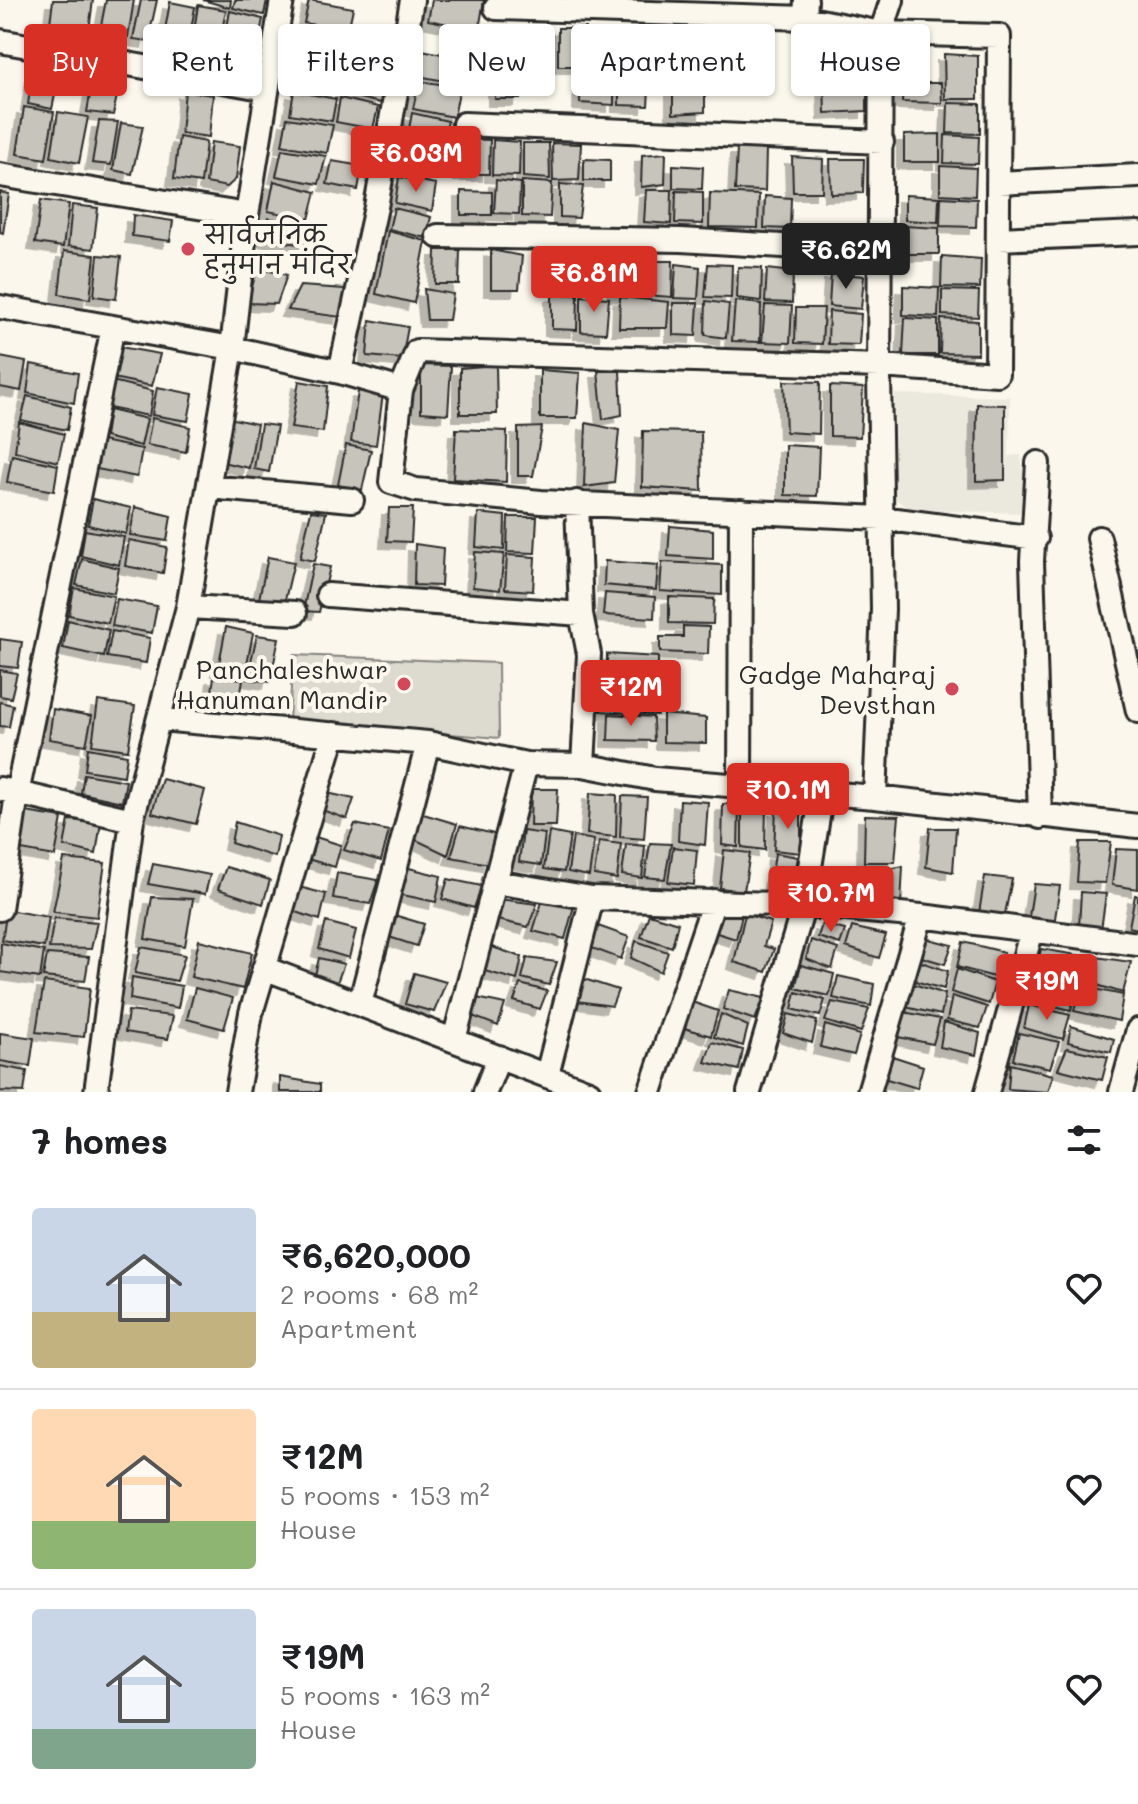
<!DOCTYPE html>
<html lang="en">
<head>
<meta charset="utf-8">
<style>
	:root { --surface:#fff; --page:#f6f6f6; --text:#202124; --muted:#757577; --line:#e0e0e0; --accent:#d93025 }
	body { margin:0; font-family:Mali,"Playpen Sans Deva",sans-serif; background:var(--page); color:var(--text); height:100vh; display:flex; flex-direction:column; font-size:30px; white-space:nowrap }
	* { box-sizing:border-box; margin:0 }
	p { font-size:26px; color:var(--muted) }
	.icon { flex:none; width:44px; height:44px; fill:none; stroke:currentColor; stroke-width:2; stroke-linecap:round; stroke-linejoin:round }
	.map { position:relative; height:1092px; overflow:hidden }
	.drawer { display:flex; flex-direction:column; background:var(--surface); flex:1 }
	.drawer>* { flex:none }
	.banner { position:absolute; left:24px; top:24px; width:1090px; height:72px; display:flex; gap:16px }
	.price { position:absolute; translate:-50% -68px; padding:0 18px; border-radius:8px; background:var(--accent); color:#fff; font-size:26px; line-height:52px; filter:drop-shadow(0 2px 4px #0008) }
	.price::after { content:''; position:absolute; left:50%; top:48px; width:24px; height:18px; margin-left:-12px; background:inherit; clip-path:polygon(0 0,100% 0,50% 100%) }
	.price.active { background:#222; color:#fff }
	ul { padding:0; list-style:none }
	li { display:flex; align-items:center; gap:24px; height:200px; padding:0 32px }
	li+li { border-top:2px solid var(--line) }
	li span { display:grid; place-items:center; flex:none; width:224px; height:160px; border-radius:8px; color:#555 }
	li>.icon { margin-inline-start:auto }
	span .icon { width:96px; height:96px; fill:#fffc; stroke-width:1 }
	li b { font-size:34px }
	h2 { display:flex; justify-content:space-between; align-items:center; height:96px; padding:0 32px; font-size:34px }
	.pill { padding:0 28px; border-radius:8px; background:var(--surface); box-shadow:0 2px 6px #0004; font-size:28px; line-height:72px }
	.pill.active { background:var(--accent); color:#fff }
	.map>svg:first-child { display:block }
	.built { fill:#ebe8de }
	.green { fill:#dddad0; stroke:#84827e; stroke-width:2 }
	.building { fill:#c7c4bc; stroke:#2b2b2b; stroke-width:2; filter:url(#shadow) }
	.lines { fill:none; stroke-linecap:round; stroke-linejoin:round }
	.minor-casing { stroke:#2b2b2b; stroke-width:28 }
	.minor { stroke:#fbf7ec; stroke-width:22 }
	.poi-dot { fill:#d1495b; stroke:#fbf7ec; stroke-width:3 }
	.labels { text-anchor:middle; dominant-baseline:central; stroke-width:8; stroke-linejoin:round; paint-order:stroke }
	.poi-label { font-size:26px; fill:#2b2b2b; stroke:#fbf7ec; text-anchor:end }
</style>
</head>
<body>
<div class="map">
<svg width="1138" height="1092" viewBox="0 0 1138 1092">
	<defs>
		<filter id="shadow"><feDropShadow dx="-7" dy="7" stdDeviation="0" flood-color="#0004"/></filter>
	</defs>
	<rect width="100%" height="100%" fill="#fbf7ec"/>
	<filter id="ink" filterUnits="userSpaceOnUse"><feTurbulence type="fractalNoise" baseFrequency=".0125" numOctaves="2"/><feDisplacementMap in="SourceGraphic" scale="16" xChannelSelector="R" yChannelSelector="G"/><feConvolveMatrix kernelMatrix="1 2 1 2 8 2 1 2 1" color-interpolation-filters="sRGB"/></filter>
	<g filter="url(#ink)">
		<path class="built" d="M895,394L1010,397L1009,456L1021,455L1027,513L912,510L895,499Z"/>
		<path class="green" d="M293,655L498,663L499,738L289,721Z"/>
		<path class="building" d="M53,0H93L89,30L50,23Z
			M106,0H134L128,37L100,31Z
			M141,0H157L148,41L133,39Z
			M203,0H231L230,8Z
			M235,0H267L264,15L233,8Z
			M309,0L353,8L348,31L304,23Z
			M432,0H484L479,30L428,20Z
			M170,2L195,7L187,53L162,47Z
			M198,5L226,10L217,56L191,51Z
			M230,11L263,19L254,62L222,55Z
			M305,26L351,35L346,62L306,54L308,43L302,42Z
			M495,28L522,30L520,64L495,62Z
			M558,28H585V66H558Z
			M527,32L552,34L550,64H525Z
			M673,39H704L703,72H673Z
			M736,40H762L761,77L736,76Z
			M820,46L850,49L848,78H820Z
			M422,50L466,59L461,84L418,76Z
			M944,54L978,56V99H945Z
			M300,56L342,65L336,94L294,85Z
			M34,66L60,71L52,109L28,104Z
			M495,66L520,67V99H495Z
			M347,67L386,72L380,103L343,94Z
			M581,71L614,72V105L580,103Z
			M619,71H650L648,106L619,105Z
			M94,72L121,76L113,115L87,112Z
			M673,76H705V112L673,114Z
			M419,81L460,87L454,117L413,109Z
			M867,82V111L825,113L824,83Z
			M903,83H941L942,103L902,102Z
			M185,91L213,95L209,137L181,133Z
			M294,91L336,99L332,121L290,114Z
			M340,98L378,107L373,129L336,122Z
			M948,103L980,104V134L947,133Z
			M24,107L54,112L46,159L17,154Z
			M58,112L88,117L79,163L51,157Z
			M412,113L448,121L442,147L407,139Z
			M287,118L333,125L327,153L282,145Z
			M99,121L118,122L111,165L92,163Z
			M121,123L143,126L132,174L113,170Z
			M940,134V162H904V135Z
			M945,135L979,137L978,164L944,163Z
			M179,137L206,142L201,183L174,179Z
			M461,139L490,140L489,174H461Z
			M493,140L520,142L519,176L492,175Z
			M211,142L240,146L236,179L227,187L206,183Z
			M403,142L441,152L435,179L396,170Z
			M523,143H549L550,179L523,177Z
			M552,143L581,144L579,180L553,181Z
			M737,148L766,149L765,191L735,190Z
			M282,149L326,156L319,184L276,176Z
			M666,153L665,184L641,187L642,155Z
			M792,157L823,159L822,192H793Z
			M584,159L610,160V181H584Z
			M830,159H864L863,193L831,194Z
			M332,161L362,166L358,190L327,184Z
			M673,165L703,167L702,189L673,188Z
			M940,166L976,168L975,196L940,194Z
			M399,177L436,184L432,211L395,203Z
			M496,180L520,183L519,214L494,213Z
			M274,181L316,192L309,219L268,211Z
			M522,181L552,183L550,217L522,216Z
			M560,184L583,186L579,218L560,217Z
			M646,190H672L671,224L644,222Z
			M461,191L492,192V215H461Z
			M676,191L703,192V224L675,223Z
			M0,192L9,194L3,233L0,232Z
			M710,193L759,195L758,228L709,227Z
			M905,195L939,197L938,222L905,220Z
			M765,196L791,198L790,229L764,228Z
			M941,197L977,199L976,227L940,226Z
			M41,200L69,204L63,247L35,243Z
			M72,205L98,208L93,249L68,246Z
			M394,208L431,217L426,238L389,229Z
			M133,215L173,221L170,241L132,236Z
			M268,218L307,226L306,245L263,239Z
			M904,226L939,228V254H903Z
			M388,231L426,241L414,303L376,294Z
			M436,250H460L459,284H435Z
			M491,250L522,256L519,289H491Z
			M64,251L95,255L90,299L59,294Z
			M98,255L121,257L116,299L94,296Z
			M942,256L981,259L980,288L941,287Z
			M581,257L608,258L605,286L583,285Z
			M615,260L641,261L640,295L615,294Z
			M644,261H673L672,297L644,295Z
			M676,264L700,267L698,299L674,298Z
			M708,264L732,265L731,298L705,297Z
			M738,267L762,268L761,301L737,298Z
			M257,268L287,275L277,304L248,303Z
			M767,269L793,272L792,303L765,302Z
			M831,273L864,276L861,309L829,306Z
			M300,286L345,289L341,317L288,310Z
			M903,286L939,288L938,317L903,315Z
			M424,289L453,294L449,320H427Z
			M942,290L979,291L978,317L942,315Z
			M552,294L578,295L577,330L552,329Z
			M581,296L609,298L606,333L581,332Z
			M620,297L669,302L667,328H619Z
			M706,301L729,304L726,338L705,335Z
			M735,301L761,304L760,342L732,341Z
			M673,303H698L696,336L673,335Z
			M765,305L792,306L790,343L762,342Z
			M796,308H824L822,344L795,343Z
			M829,311L861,314L859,345L828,344Z
			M905,318L938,320V355H903Z
			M941,319L978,321V354L940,353Z
			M370,320L408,327L402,359L367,356Z
			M120,347L160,354L152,386L113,378Z
			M0,357L26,362L21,391L0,387Z
			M31,364L78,373L74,403L27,393Z
			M421,365L451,366L448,414L421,412Z
			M496,365L497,414H460V368Z
			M540,370L580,373L577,418H540Z
			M598,371H620L622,415L603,419Z
			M112,381L153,391L149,416L109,408Z
			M299,381L328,386L323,432L291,428Z
			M784,381L820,382L819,434L786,432Z
			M830,386L863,388L860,437L830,436Z
			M157,387L193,394L188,421L152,415Z
			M358,391L383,394L376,445L351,442Z
			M27,396L71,407L67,430L21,420Z
			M977,404L1005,405V480L976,481Z
			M109,410L147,419L141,446L105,437Z
			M152,418L190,427L186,452L147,445Z
			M229,418L257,424L249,468L222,462Z
			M19,422L64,434L58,462L15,451Z
			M586,423L619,430L614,483L584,487Z
			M261,424L277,426L269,472L254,469Z
			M542,427L533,476H518V428Z
			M456,429L507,431L506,482L453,479Z
			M643,431L701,432L702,491L642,487Z
			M102,441L142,449L137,477L97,469Z
			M346,445L371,450L362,490L338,485Z
			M785,445L819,447L817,496L785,495Z
			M12,455L58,465L54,491L7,482Z
			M93,499L131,508L126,534L88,525Z
			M135,507L171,516L167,541L130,535Z
			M389,508H413L411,542L387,541Z
			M311,511L326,513L315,561L300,558Z
			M478,513L505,516L504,550L476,547Z
			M508,517H537L535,553L507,552Z
			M670,526L713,530V559L668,556Z
			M85,530L124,537L119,565L81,556Z
			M129,540L167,547L163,573L125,566Z
			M415,544L443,548L441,586L414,585Z
			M475,552L504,554L500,590L473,587Z
			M507,555L535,557L533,591L505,589Z
			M268,557L294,562L284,604L259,599Z
			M82,559L119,568L114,593L76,585Z
			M605,561L658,565L656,590L604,585Z
			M662,562L722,565V595L660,591Z
			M313,564L330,567L319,612L303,611Z
			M74,588L114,596L108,623L69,615Z
			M605,593L655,597L654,618L603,615Z
			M669,597L714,599L713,624L669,623Z
			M117,599L157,606L152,633L112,626Z
			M68,620L109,630L104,657L63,648Z
			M683,626L709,627L708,654L660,652V637H683Z
			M226,627L253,633L245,674L218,669Z
			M112,631L150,638L146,663L107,657Z
			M257,635L279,638L270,682L247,679Z
			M0,639L22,642L18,668L0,666Z
			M607,654L658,657V680L607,677Z
			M0,670L17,673L11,698L0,696Z
			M214,676L243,679L237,719L209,716Z
			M602,684L658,689L657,715L601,711Z
			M98,701L135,706L128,750L92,745Z
			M0,702L13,705L9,727L0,726Z
			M53,709L92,716L86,745L49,739Z
			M609,714L653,717L654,741L608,740Z
			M663,714L706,718V743L663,742Z
			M88,748L127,755L124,776L85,770Z
			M84,774L126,781L122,802L81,793Z
			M162,779L205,790L196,824L152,813Z
			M531,789H558L556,826H530Z
			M327,793L354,799L347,819L319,809Z
			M590,793L617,795L616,837L587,834Z
			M622,796L647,797L644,839L620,837Z
			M680,800L708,802L705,845L678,841Z
			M723,804L739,805L738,847L722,845Z
			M742,807H766L765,850L742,847Z
			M776,809L801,811V853L774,850Z
			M20,811L62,818L55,856L16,849Z
			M420,813L457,824L448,855L412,838Z
			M865,815L899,816L895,862H864Z
			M69,820L101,822L96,854L64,846Z
			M235,822L279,836L275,857L231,843Z
			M355,824L389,831L381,861L344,850Z
			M460,826L494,834L489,864L451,857Z
			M930,828H956L953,872L926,867Z
			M523,831L545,834L541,865L519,862Z
			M549,832L570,836L564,872L544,869Z
			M309,835L341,845L335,867L304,858Z
			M573,836L594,840L589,876L568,872Z
			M599,841L621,844L617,879L594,875Z
			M1080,842H1111L1105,883L1077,882Z
			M650,843L671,844L665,879L645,877Z
			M626,844L645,846L642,878L622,875Z
			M673,847L697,850L694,885L668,882Z
			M1116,849L1138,850V889L1112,885Z
			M724,850L750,853L744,891L720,888Z
			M775,853L798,857L792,892L770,889Z
			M64,859L105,863L97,917L53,912Z
			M153,864L210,875L205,894L148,884Z
			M856,866H879L876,905L854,903Z
			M903,866L901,905L882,903L884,870Z
			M226,867L270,880L263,904L218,889Z
			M405,867L441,876L436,902L398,894Z
			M337,873L378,880L370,904L333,898Z
			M985,876L1012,879L1005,914L979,913Z
			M448,879L482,886L474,908L442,899Z
			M1034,884L1060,886L1054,925L1028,923Z
			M295,886L326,894L320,920L289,910Z
			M1081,892L1106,894L1101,930L1079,927Z
			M1135,895L1138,896V929L1129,927Z
			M152,897L193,899L185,946L145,939Z
			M499,899L537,904L528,927L493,919Z
			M542,902L574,906L565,939L533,931Z
			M7,910L49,917L44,947L2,940Z
			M722,911L742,915L736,939L717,933Z
			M649,914L678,923L672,947L641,937Z
			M745,914L771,922L764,946L774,949L766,972L734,962Z
			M394,915L424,924L417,946L389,937Z
			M54,918L97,922L91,949L49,948Z
			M326,922L356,930L349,958L319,949Z
			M822,924L845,930L840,944L818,937Z
			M598,926L629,937L621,959L592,948Z
			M852,927L886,935L879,958L846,947Z
			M921,937L952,945L945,964L915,955Z
			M199,940L252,953L243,989L191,977Z
			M811,940L838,949L832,969L806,959Z
			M636,941L668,952L661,972L631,958Z
			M963,942L1004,952L998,978L957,967Z
			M1,943L44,951L40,978L0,972Z
			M486,945L522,957L517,980L481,970Z
			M141,947L185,955L177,981L135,973Z
			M1041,949L1083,956L1079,981L1036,971Z
			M47,954L89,957L85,981L43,977Z
			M1089,956L1131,962L1123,993L1084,981Z
			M319,958L344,964L336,985L315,975Z
			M527,958L557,962L549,985L522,978Z
			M915,960L948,971L944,989L911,980Z
			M801,965L834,974L829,996L795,988Z
			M957,969L995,982L989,1004L951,992Z
			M414,973L446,982L434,1012L405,1004Z
			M838,976L874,984L871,1006L833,998Z
			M132,977L182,986L178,1008L130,999Z
			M1039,978L1075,987L1071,1010L1034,1001Z
			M584,979L618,990L612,1006L577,1001Z
			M44,982L90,988L84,1037L36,1032Z
			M907,982L945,994L941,1015L901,1006Z
			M520,984L547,991L540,1009L514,1001Z
			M1080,986L1123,995L1119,1021L1074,1011Z
			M195,988L233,998L224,1029L187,1019Z
			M729,990L764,998L755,1020L723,1009Z
			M796,992L825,1000L820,1016L792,1009Z
			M952,996L987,1007L980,1028L947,1020Z
			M472,997L505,1004L498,1026L467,1014Z
			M689,1001L718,1011L711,1036L681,1027Z
			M832,1002L869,1009L861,1032L825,1021Z
			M1029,1005L1070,1015L1063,1039L1024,1028Z
			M128,1011L173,1016L168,1039L125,1032Z
			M898,1011L940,1019L933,1044L893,1036Z
			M721,1014L748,1026L743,1046L714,1037Z
			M788,1014L817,1021L812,1043L783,1033Z
			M944,1022L980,1033L976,1055L940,1047Z
			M825,1025L860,1035L854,1055L820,1047Z
			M1071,1026L1114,1039L1111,1052L1068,1042Z
			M0,1033L34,1038L30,1066L0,1061Z
			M1019,1033L1059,1042L1050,1068L1013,1060Z
			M712,1042L743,1050L739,1070L705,1062Z
			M1067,1048L1108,1057L1102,1080L1058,1069Z
			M886,1054L923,1066L917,1088L880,1077Z
			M1010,1064L1053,1075L1048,1092L1008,1089Z
			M0,1066L27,1071L24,1092L0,1091Z
			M280,1077L320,1084V1092H280Z"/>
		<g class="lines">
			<g class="minor-casing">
				<path id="minor" d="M806,0L805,18L881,33L879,376L883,609L875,797
					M892,0L881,33L999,36L997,374L880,366L417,351L401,390L391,482L416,490L541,502L881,518L1036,538
					M496,8L805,18
					M0,41L267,89
					M464,124L882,142
					M0,175L247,215
					M998,183L1138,176
					M438,236L681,240L883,252
					M998,239L1138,233
					M0,307L232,348L340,372L376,207L412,0
					M340,372L401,390
					M1038,463L1032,561L1040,817
					M209,487L352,500
					M577,502L581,614L589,654L583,765
					M1099,538L1138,711
					M328,595L581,614
					M188,607L295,613
					M160,719L428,743L526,764L583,765L655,779L875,797L1138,826
					M740,786L741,511
					M0,789L132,820
					M495,882L592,898L804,905L921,916
					M0,909L17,794L113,327
					M264,968L589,1092
					M360,1004L428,743
					M454,1040L526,764
					M547,1075L592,898
					M96,1092L132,820L188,607L232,348L247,215L282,0
					M237,1092L251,1013L334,734
					M485,1092L499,1057
					M650,1092L714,901
					M749,1092L804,905L822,792
					M869,1092L921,916L1138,944
					M987,1092L1032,930
					M1121,1092L1138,1030"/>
			</g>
			<use href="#minor" class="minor"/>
		</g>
	</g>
	<g class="poi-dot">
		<circle cx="188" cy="249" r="8"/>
		<circle cx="404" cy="684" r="8"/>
		<circle cx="952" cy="689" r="8"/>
	</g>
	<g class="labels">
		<g class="poi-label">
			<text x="204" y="234" text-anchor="start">सार्वजनिक<tspan x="204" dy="30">हनुमान मंदिर</tspan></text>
			<text x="388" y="669">Panchaleshwar<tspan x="388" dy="30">Hanuman Mandir</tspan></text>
			<text x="936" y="674">Gadge Maharaj<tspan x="936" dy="30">Devsthan</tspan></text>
		</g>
	</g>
</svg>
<b class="price" style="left:416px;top:194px">₹6.03M</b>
<b class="price active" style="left:846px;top:291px">₹6.62M</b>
<b class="price" style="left:594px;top:314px">₹6.81M</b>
<b class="price" style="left:631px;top:728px">₹12M</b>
<b class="price" style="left:788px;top:831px">₹10.1M</b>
<b class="price" style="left:831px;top:934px">₹10.7M</b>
<b class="price" style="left:1047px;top:1022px">₹19M</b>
<div class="banner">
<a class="pill active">Buy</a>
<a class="pill">Rent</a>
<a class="pill">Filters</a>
<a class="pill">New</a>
<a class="pill">Apartment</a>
<a class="pill">House</a>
</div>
</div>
<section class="drawer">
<h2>7 homes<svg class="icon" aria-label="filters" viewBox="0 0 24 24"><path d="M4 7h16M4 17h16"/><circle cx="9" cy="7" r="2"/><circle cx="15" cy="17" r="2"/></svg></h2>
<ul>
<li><span style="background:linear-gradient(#c9d6e8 65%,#c2b280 0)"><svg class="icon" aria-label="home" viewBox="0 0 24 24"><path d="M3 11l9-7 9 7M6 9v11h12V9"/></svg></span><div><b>₹6,620,000</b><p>2 rooms · 68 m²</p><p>Apartment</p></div><svg class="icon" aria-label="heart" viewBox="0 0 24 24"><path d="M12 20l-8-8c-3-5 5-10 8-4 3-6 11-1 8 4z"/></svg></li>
<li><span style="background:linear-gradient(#ffd9b3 70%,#8fb573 0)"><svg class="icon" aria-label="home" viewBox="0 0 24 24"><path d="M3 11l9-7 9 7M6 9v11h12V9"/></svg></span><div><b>₹12M</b><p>5 rooms · 153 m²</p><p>House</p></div><svg class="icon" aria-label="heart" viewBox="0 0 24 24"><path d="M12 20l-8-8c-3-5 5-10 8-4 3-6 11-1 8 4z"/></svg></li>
<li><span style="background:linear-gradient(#c9d6e8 75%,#7fa58c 0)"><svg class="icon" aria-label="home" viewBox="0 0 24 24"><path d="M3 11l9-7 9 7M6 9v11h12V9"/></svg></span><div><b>₹19M</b><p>5 rooms · 163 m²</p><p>House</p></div><svg class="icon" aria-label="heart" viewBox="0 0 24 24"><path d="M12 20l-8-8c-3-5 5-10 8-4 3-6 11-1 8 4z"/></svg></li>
</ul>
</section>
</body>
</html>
